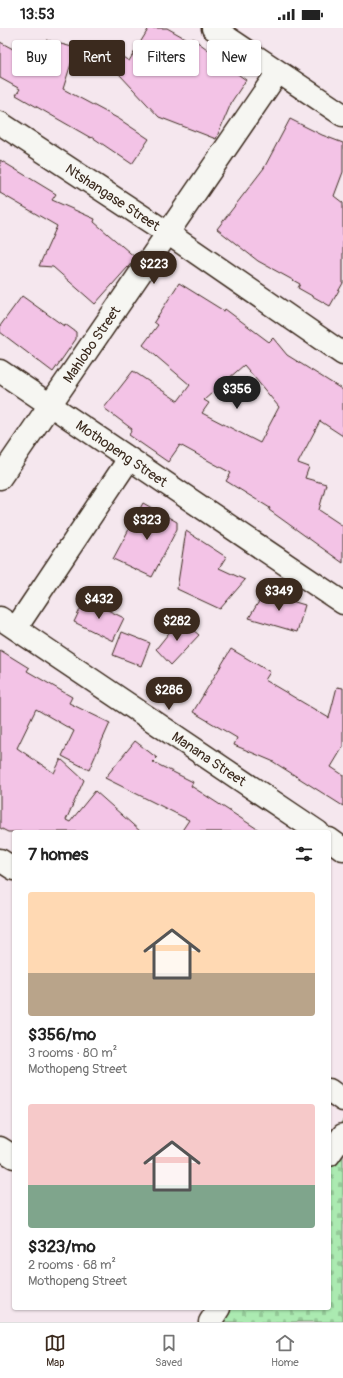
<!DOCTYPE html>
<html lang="en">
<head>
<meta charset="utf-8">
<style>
	:root { --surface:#fff; --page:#f2f2f2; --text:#222; --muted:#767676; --line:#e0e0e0; --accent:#3b2a1e }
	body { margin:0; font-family:Pangolin,sans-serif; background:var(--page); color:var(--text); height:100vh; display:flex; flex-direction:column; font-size:15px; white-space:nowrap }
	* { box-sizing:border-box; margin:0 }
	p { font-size:13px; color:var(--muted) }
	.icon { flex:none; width:22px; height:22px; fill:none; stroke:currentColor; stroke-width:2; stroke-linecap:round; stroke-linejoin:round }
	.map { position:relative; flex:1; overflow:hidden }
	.panel { position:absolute; left:12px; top:802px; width:319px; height:480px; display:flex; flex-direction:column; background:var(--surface); border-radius:4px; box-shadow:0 1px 3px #0004 }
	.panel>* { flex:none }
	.guide { position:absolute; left:12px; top:12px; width:319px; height:36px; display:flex; gap:8px }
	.price { position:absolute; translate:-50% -34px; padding:0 9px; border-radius:14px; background:var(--accent); color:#fff; font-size:13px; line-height:26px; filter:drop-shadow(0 1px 2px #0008) }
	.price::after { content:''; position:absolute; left:50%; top:24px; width:12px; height:9px; margin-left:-6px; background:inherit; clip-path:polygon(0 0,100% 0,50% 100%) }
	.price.on { background:#222; color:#fff }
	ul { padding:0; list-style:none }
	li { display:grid; align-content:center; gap:8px; height:212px; padding:0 16px }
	li span { display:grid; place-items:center; height:124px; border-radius:4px; color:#555 }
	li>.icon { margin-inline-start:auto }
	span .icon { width:72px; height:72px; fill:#fffc; stroke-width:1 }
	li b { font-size:17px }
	h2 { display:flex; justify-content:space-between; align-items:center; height:48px; padding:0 16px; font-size:17px }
	.chip { padding:0 14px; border-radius:4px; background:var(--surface); box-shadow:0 1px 3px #0004; font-size:14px; line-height:36px }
	.chip.on { background:var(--accent); color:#fff }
	.status { display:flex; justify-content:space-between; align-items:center; height:28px; padding:0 20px; background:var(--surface); direction:ltr }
	.status svg { height:11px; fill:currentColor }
	.menu { display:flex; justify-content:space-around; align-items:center; height:56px; border-top:1px solid var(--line); background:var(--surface); font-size:11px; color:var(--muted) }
	.menu a { display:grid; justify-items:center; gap:2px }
	.menu .on { color:var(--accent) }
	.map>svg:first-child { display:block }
	.cemetery { fill:url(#cemetery-stones); stroke:#738a68 }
	.building { fill:#f3c3e6; stroke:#3b2a1e; fill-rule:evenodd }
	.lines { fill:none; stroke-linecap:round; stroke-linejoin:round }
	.minor-casing { stroke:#3b2a1e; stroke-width:25 }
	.minor { stroke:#f6f6f2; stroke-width:22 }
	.labels { text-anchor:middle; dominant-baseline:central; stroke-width:3; stroke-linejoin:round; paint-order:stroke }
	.street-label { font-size:14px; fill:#3b2a1e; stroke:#f6f6f2 }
</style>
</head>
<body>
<div class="status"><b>13:53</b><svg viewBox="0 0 49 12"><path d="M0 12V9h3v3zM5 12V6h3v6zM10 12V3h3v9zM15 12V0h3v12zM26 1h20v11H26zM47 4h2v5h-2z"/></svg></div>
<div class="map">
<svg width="343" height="1294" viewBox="0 0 343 1294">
	<defs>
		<pattern id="cemetery-stones" width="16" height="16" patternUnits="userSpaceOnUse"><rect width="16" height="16" fill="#abeab1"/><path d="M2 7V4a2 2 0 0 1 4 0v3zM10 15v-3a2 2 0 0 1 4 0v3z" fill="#94c998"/></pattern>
	</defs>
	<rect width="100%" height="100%" fill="#f5e7ee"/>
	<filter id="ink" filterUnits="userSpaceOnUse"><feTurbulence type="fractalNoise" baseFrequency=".025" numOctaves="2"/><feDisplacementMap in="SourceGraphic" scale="8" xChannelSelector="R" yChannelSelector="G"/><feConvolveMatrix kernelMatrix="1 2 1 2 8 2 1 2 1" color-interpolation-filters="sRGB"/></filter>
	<g filter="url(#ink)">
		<path class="cemetery" d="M343,1092V1294H209L218,1280H329V1113Z"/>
		<path class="building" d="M149,0H167L190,13L192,10L214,26L213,28L246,52L232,73L216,111L159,89L94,19L99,14L129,33Z
			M46,12L76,20L63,61L119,91L149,111L132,136L92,109L91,110L16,67L20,61L0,50V14L39,35Z
			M290,91L322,107L343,115V144L334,168L343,175V255L330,278L298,260L300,256L258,233L217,201L264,140Z
			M0,132L56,166L52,172L95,191L94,194L136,230L95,276L53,239L39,238L57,198L0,165Z
			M179,255L224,283L225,281L269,314L273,310L287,327L343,362V408L320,393L298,435L309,439L305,450L326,456L319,482L343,498V535L269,482L270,480L226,453L231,445L180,417L168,434L129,407L132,401L104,380L133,343L178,373L190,357L143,317L158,297L154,294ZM244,337L279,379L260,415L202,385L209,375L204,372Z
			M22,268L64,298L65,296L76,304V311L53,344L0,304V298Z
			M143,475L177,494V501L152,549L113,531Z
			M186,503L226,529L219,540L245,552L220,581L177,561Z
			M264,565L305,577L297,604L249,590Z
			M85,571L124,590L113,613L74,594Z
			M180,591L199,607L171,637L156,621Z
			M122,604L150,615L141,638L113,627Z
			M231,621L270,644L265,652L329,690L337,659L343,660V719L331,739L343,747V778L272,733L234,717L237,710L193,684Z
			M0,622L29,640L27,643L72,669L69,675L110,695L89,742L62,728L74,703L36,681L17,720L54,745L61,731L84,752L66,792L70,794L95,763L141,804H8L0,800Z
			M135,713L157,730L153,734L193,754L191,758L262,804H181L189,792L105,750Z"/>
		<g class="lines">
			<g class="minor-casing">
				<g id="minor">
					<path d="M213,0L343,87"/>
					<path id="s1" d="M0,95L169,206L343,326"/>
					<path id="s2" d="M0,343L343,575"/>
					<path id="s3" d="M0,450L278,44"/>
					<path id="s4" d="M0,590L318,804"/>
					<path d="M16,600L129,431"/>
					<path d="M329,811L343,821"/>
					<path d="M0,832L14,841"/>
					<path d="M329,1062L343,1072"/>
					<path d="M0,1120L14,1129"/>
					<path d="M329,1127L343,1107"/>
					<path d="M210,1294L219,1280"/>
				</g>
			</g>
			<use href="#minor" class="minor"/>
		</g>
	</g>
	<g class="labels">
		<g class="street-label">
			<text stroke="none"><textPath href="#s1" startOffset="135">Ntshangase Street</textPath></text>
			<text stroke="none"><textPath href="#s3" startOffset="162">Mahlobo Street</textPath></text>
			<text stroke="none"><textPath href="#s2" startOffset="147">Mothopeng Street</textPath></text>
			<text stroke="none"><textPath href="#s4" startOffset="252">Manana Street</textPath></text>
		</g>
	</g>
</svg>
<b class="price" style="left:154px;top:257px">$223</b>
<b class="price on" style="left:237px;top:382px">$356</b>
<b class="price" style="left:147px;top:513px">$323</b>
<b class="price" style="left:279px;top:584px">$349</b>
<b class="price" style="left:99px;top:592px">$432</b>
<b class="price" style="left:177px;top:614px">$282</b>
<b class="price" style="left:169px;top:683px">$286</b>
<div class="guide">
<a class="chip">Buy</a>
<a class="chip on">Rent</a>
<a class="chip">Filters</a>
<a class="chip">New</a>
</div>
<section class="panel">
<h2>7 homes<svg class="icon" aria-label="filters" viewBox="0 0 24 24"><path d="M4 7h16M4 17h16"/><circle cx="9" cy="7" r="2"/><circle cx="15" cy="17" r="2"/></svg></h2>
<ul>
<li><span style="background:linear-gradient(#ffd9b3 65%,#b9a48a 0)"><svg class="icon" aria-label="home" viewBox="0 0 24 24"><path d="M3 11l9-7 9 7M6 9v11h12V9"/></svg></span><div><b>$356/mo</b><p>3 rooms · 80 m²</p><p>Mothopeng Street</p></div></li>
<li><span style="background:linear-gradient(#f6c9c9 65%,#7fa58c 0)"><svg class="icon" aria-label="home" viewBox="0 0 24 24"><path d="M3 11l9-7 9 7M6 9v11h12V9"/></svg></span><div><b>$323/mo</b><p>2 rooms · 68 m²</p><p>Mothopeng Street</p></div></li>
</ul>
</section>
</div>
<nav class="menu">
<a class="on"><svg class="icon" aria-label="map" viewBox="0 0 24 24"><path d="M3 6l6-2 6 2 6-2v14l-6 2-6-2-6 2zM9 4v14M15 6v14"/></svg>Map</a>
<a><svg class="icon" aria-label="saved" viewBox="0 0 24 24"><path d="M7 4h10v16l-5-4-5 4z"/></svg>Saved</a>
<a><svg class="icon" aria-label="home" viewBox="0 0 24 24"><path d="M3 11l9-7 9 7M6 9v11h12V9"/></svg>Home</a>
</nav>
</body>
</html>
